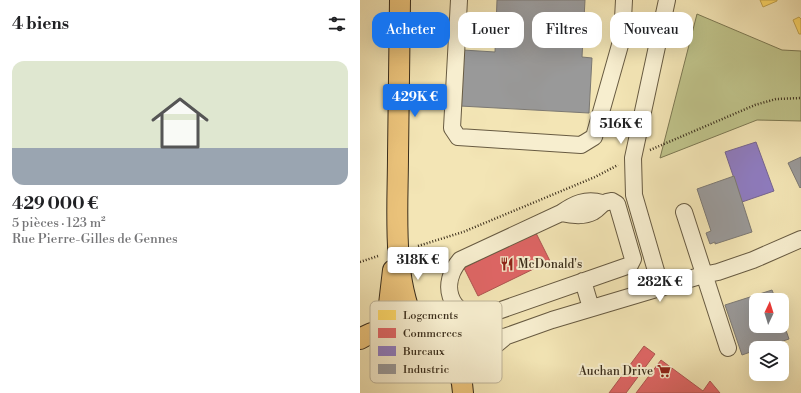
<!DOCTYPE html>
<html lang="fr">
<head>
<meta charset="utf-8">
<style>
	:root { --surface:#fff; --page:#f6f6f6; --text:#202124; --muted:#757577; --accent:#1a73e8 }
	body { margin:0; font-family:"Libre Bodoni",serif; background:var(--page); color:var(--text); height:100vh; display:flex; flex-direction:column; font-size:15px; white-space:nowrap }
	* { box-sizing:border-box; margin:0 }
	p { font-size:13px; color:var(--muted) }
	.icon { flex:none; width:22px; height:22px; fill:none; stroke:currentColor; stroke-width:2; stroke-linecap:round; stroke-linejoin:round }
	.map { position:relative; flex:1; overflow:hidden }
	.details { display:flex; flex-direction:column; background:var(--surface); width:360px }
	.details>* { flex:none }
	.top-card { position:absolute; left:12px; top:12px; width:369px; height:36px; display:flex; gap:8px }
	.needle { width:26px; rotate:4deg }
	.fabs { position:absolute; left:389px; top:293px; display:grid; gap:8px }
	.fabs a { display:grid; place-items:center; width:40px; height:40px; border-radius:8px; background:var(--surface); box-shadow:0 4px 16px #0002; font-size:20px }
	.price { position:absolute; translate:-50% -34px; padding:0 9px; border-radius:4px; background:#fff; color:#222; font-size:13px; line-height:26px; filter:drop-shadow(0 1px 2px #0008) }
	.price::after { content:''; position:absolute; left:50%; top:24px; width:12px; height:9px; margin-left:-6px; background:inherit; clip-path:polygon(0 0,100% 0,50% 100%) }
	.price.on { background:var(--accent); color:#fff }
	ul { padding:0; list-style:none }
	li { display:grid; align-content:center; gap:8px; height:212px; padding:0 12px }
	li span { display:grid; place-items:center; height:124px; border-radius:12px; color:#555 }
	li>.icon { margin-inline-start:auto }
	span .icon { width:72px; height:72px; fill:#fffc; stroke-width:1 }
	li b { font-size:17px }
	h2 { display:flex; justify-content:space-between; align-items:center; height:48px; padding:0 12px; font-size:17px }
	.pill { padding:0 14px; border-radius:12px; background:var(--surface); box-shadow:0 4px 16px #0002; font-size:14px; line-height:36px }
	.pill.on { background:var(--accent); color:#fff }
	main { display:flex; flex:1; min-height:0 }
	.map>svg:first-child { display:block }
	.green { fill:#bfc38a; stroke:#7c7852 }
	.homes { fill:#ffd966; stroke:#c4a550 }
	.shops { fill:#e06666; stroke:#ae5550 }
	.offices { fill:#8e7cc3; stroke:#756491 }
	.industry { fill:#999; stroke:#7c7973 }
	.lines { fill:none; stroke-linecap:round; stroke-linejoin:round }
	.minor-casing { stroke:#685b42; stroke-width:18 }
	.major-casing { stroke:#3a2d1b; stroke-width:22 }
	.path { stroke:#3a2d1b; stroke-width:2.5; stroke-dasharray:1 2; stroke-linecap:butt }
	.minor { stroke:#f7eecf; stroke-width:16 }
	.major { stroke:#eac27a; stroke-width:20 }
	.labels { text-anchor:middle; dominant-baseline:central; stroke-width:4; stroke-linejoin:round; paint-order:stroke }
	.poi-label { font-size:12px; fill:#3a2d1b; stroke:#f7eecf; text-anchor:start }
	.key { fill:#f7eecf; stroke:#beb499; stroke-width:1 }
	.key-label { font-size:11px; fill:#3a2d1b }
</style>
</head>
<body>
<main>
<section class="details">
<h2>4 biens<svg class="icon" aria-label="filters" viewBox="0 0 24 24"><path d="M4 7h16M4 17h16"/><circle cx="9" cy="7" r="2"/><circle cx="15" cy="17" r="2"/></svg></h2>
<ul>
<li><span style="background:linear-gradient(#dfe7d0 70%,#9aa5b1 0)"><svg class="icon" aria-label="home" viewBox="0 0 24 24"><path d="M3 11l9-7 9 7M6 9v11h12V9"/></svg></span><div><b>429 000 €</b><p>5 pièces · 123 m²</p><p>Rue Pierre-Gilles de Gennes</p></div></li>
</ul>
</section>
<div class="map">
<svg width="441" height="393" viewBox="0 0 441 393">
	<rect width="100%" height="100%" fill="#f3e5b5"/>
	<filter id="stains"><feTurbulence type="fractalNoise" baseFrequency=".005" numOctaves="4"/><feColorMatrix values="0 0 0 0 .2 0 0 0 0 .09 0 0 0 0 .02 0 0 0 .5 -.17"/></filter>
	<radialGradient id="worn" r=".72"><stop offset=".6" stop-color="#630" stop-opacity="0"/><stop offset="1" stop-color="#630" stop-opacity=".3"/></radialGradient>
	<path class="green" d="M337,14L422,50L441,51V121L397,120L300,158Z"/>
	<path class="homes" d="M400,0H417V1L403,7Z
		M439,17L441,19V34H439L433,20Z"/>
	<path class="shops" d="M176,233L190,261L118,296L104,268Z
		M284,346L295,354L266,393H249Z
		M301,360L343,391L350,381L360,393H276Z"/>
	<path class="offices" d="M396,142L414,191L382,202L365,152Z"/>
	<path class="industry" d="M137,0H225L222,57L232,58L229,113L100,106L103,50L135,52Z
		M441,157V187L440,188L428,163Z
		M374,176L392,232L355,244V242L350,244L346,233L351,231L337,189Z
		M412,290L416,300H396V326H422V319L429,339L402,348H396V350L382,355L365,305Z"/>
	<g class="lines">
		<g class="minor-casing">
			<path id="minor" d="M99,0L92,128L98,137L221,145L234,137L262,38L264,0
				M252,201L257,204L273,259L270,265L121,317C88,314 80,284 100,260L201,213C210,215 224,217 233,212C243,206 239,203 252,201Z
				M324,212L368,348
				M201,213C214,204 226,198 242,203
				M223,281L231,308
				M301,288L274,195L273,158L307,0
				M84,348L147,336L192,320L343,275L358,272L393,260L441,239
				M101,379L115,362L144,338"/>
		</g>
		<g class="major-casing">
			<path id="major" d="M40,0C39,52 39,104 38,155C38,213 31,279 58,332
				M21,330L28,313L33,270
				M0,339C43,312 101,341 103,393"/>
		</g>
		<path class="path" d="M290,150L395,105L416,99L441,98
			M58,246L103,232L235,177L258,165
			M0,262L18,256"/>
		<use href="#minor" class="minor"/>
		<use href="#major" class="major"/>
	</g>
	<defs>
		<g id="restaurant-bare" transform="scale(1.08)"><path d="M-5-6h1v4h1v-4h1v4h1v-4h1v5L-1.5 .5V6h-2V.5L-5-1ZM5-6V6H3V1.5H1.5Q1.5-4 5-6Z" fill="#8f2418" stroke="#f7eecf" stroke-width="2.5" paint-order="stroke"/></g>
		<g id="supermarket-bare" transform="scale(1.08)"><path d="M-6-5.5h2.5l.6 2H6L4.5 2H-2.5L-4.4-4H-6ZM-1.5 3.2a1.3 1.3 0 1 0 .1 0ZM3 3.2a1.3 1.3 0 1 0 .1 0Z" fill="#8f2418" stroke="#f7eecf" stroke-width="2.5" paint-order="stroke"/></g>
	</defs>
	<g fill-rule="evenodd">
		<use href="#restaurant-bare" x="147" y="264"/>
		<use href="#supermarket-bare" x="304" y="371"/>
	</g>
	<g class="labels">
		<g class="poi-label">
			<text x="158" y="264">McDonald's</text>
			<text x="293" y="371" text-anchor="end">Auchan Drive</text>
		</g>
	</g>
	<rect x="10" y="301" width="132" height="82" rx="6" class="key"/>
	<rect x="18" y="310" width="18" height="10" fill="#ffd966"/>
	<rect x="18" y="328" width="18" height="10" fill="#e06666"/>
	<rect x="18" y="346" width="18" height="10" fill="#8e7cc3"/>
	<rect x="18" y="364" width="18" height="10" fill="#999"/>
	<g class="key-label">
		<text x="43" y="319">Logements</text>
		<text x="43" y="337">Commerces</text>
		<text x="43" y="355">Bureaux</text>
		<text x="43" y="373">Industrie</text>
	</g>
	<rect width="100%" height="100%" filter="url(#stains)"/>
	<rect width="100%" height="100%" fill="url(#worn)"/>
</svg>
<div class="fabs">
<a><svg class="needle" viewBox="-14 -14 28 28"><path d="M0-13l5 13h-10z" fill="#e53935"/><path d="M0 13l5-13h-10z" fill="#757577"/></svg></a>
<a><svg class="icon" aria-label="layers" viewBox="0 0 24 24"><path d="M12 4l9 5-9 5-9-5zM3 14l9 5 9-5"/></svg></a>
</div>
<b class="price on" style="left:55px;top:118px">429K €</b>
<b class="price" style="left:261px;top:145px">516K €</b>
<b class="price" style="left:58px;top:281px">318K €</b>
<b class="price" style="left:300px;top:303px">282K €</b>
<div class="top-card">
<a class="pill on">Acheter</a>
<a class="pill">Louer</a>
<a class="pill">Filtres</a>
<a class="pill">Nouveau</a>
</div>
</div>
</main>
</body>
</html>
